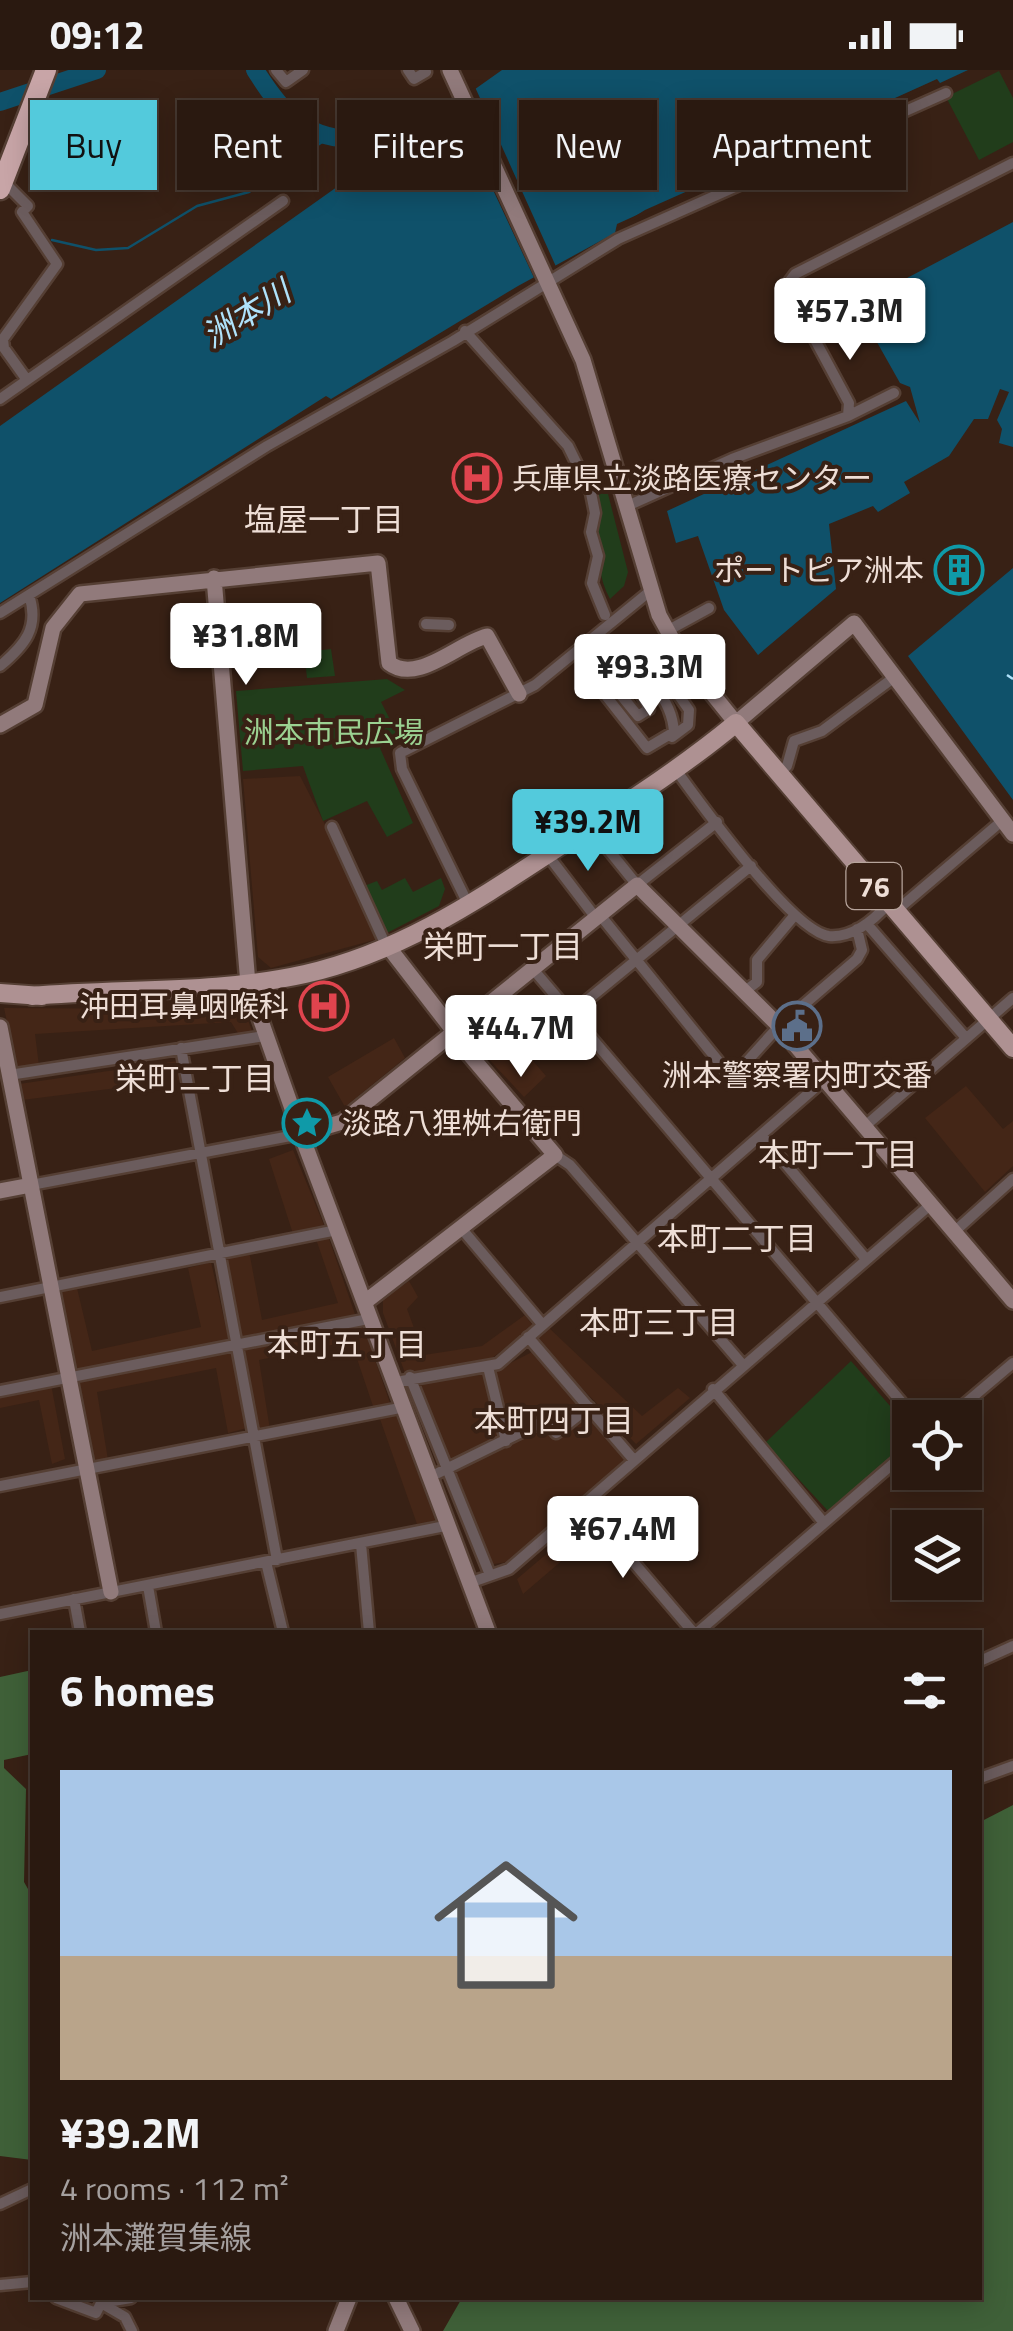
<!DOCTYPE html>
<html lang="en">
<head>
<meta charset="utf-8">
<style>
	:root { --surface:#2a1910; --page:#322219; --text:#f1f3f6; --muted:#a5a09f; --line:#463830; --accent:#53cadc }
	body { margin:0; font-family:"Titillium Web","Noto Sans JP",sans-serif; background:var(--page); color:var(--text); height:100vh; display:flex; flex-direction:column; font-size:38px; white-space:nowrap }
	* { box-sizing:border-box; margin:0 }
	p { font-size:32px; color:var(--muted) }
	.icon { flex:none; width:55px; height:55px; fill:none; stroke:currentColor; stroke-width:2; stroke-linecap:round; stroke-linejoin:round }
	.map { position:relative; flex:1; overflow:hidden }
	.drawer { position:absolute; left:30px; top:1560px; width:952px; height:670px; display:flex; flex-direction:column; background:var(--surface); border-radius:0px; box-shadow:0 5px 25px #0003,0 0 0 2px var(--line) }
	.drawer>* { flex:none }
	.guide { position:absolute; left:30px; top:30px; width:955px; height:90px; display:flex; gap:20px }
	.tools { position:absolute; left:892px; top:1330px; display:grid; gap:20px }
	.tools a { display:grid; place-items:center; width:90px; height:90px; border-radius:0px; background:var(--surface); box-shadow:0 5px 25px #0003,0 0 0 2px var(--line); font-size:50px }
	.price { position:absolute; translate:-50% -85px; padding:0 22px; border-radius:10px; background:#fff; color:#222; font-size:32px; line-height:65px; filter:drop-shadow(0 2px 5px #0008) }
	.price::after { content:''; position:absolute; left:50%; top:60px; width:30px; height:22px; margin-left:-15px; background:inherit; clip-path:polygon(0 0,100% 0,50% 100%) }
	.price.current { background:var(--accent); color:#111 }
	ul { padding:0; list-style:none }
	li { display:grid; align-content:center; gap:20px; height:530px; padding:0 30px }
	li+li { border-top:2px solid var(--line) }
	li span { display:grid; place-items:center; height:310px; border-radius:0px; color:#555 }
	li>.icon { margin-inline-start:auto }
	span .icon { width:180px; height:180px; fill:#fffc; stroke-width:1 }
	li b { font-size:42px }
	h2 { display:flex; justify-content:space-between; align-items:center; height:120px; padding:0 30px; font-size:42px }
	.tag { padding:0 35px; border-radius:0px; background:var(--surface); box-shadow:0 5px 25px #0003,0 0 0 2px var(--line); font-size:35px; line-height:90px }
	.tag.current { background:var(--accent); color:#111 }
	.status { display:flex; justify-content:space-between; align-items:center; height:70px; padding:0 50px; background:var(--surface); direction:ltr }
	.status svg { height:28px; fill:currentColor }
	.map>svg:first-child { display:block }
	.built { fill:#442617 }
	.green { fill:#213d1b }
	.forest { fill:#3f6038 }
	.water { fill:#0f516a }
	.pier { fill:#382115 }
	.lines { fill:none; stroke-linecap:round; stroke-linejoin:round }
	.stream { stroke:#0f516a; stroke-width:2.5 }
	.river { stroke:#0f516a; stroke-width:18 }
	.ferry { stroke:#afe2fb; stroke-width:2.5; stroke-dasharray:12 10; stroke-linecap:butt }
	.street-casing { stroke:#553f34; stroke-width:15 }
	.secondary-casing { stroke:#553f34; stroke-width:20 }
	.primary-casing { stroke:#553f34; stroke-width:22 }
	.highway-casing { stroke:#553f34; stroke-width:25 }
	.street { stroke:#6b5c5d; stroke-width:10 }
	.secondary { stroke:#917a7b; stroke-width:15 }
	.primary { stroke:#ae9192; stroke-width:18 }
	.highway { stroke:#c8a5a7; stroke-width:20 }
	.labels { text-anchor:middle; dominant-baseline:central; stroke-width:8; stroke-linejoin:round; paint-order:stroke }
	.shield { fill:#382115; stroke:#b7a59c; stroke-width:2.5 }
	.shield-label { font-size:28px; font-weight:bold; fill:#eeded6 }
	.poi-label { font-size:30px; fill:#eeded6; stroke:#382115; text-anchor:start }
	.park-label { font-size:30px; fill:#9bd191; stroke:#382115 }
	.water-label { font-size:32px; font-style:italic; fill:#afe2fb; stroke:#382115 }
	.neighbourhood-label { font-size:32px; fill:#eeded6; stroke:#382115 }
</style>
</head>
<body>
<div class="status"><b>09:12</b><svg viewBox="0 0 49 12"><path d="M0 12V9h3v3zM5 12V6h3v6zM10 12V3h3v9zM15 12V0h3v12zM26 1h20v11H26zM47 4h2v5h-2z"/></svg></div>
<div class="map">
<svg width="1013" height="2261" viewBox="0 0 1013 2261">
	<rect width="100%" height="100%" fill="#382115"/>
	<path class="built" d="M300,706L350,803L378,869L271,898L258,887L243,709Z
		M235,931L243,936L253,964L239,965L231,952L35,964L39,996L17,999L4,938L168,939Z
		M508,962L546,1006L524,1027L483,983Z
		M394,968L405,988L345,1037L328,1007Z
		M177,991L180,1010L22,1030L19,1014Z
		M966,1016L1003,1059L1013,1051V1096L985,1122L925,1048Z
		M293,1080L326,1160L294,1167L269,1089Z
		M328,1166L356,1247L236,1273L221,1187L249,1181L262,1250L338,1233L316,1169Z
		M211,1192L230,1275L75,1304L58,1222L77,1218L92,1281L201,1257L188,1198Z
		M409,1211L418,1227L407,1239L424,1285L482,1276L525,1245L534,1257L485,1293L405,1303L383,1243V1228Z
		M363,1255L391,1336L374,1339L351,1271L259,1290L270,1360L255,1362L240,1280Z
		M548,1257L642,1346L678,1318L690,1328L636,1374L542,1277L537,1270Z
		M237,1279L247,1358L228,1363L216,1298L97,1322L108,1390L93,1392L79,1311Z
		M534,1281L628,1389L507,1492L481,1496L411,1312L489,1304Z
		M51,1314L65,1389L52,1394L39,1330L0,1338V1324Z
		M398,1344L439,1450L417,1454L380,1349Z
		M583,1453L593,1464L523,1524L517,1509Z"/>
	<path class="green" d="M999,1L1013,28V72L979,90L946,27Z
		M595,404L607,420L628,502L624,516L610,529C589,491 603,444 595,404Z
		M331,579L335,606L307,608L304,582Z
		M387,609L405,620L381,632L399,667L380,678L413,753L387,767L367,731L323,751L303,696L243,701L236,621Z
		M405,808L413,822L441,808L445,819L439,836L387,863L364,816L377,811L382,820Z
		M851,1291L910,1359V1378L829,1442L765,1373Z"/>
	<path class="forest" d="M32,1600V1684L4,1690V1698L26,1719L24,1812L32,1826V2090L0,2086V1607Z
		M1013,1735V2261H443L462,2228H980V1752Z"/>
	<path class="water" d="M502,0H968L940,13L937,9L617,154L615,163L518,216L331,329L326,326L0,533V356Z
		M1013,152V377L999,373L1002,359L997,350L1009,322L1000,319L988,349H974L949,386L904,412L910,423L878,442L873,436L829,454L836,519L758,585L724,540L698,466L676,473L667,441L906,331L920,353L910,317L900,313L856,235Z
		M1013,498V730L908,586Z"/>
	<path class="pier" d="M937,10L941,18L935,15L616,158L645,140Z
		M475,17L558,201L536,212L452,32Z"/>
	<g class="lines">
		<path class="stream" d="M52,170L96,180L128,178L197,136L249,122L328,68"/>
		<path class="river" d="M255,0C280,39 301,67 350,69L386,108
			M0,32L97,0"/>
		<path class="ferry" d="M1007,605L1013,609"/>
		<g class="street-casing">
			<path id="street" d="M276,0L286,12L303,0
				M408,0L414,9L426,2
				M4,112L28,136L22,142L57,194L3,269L4,278L27,310
				M465,261L568,376L591,423L595,443L591,462L598,486L592,513L605,545
				M0,329L283,131
				M848,346L894,323
				M625,437L732,389L848,346L849,333L786,216L795,204L1013,93
				M0,543L267,376L453,271L618,169L946,23
				M426,554L449,555
				M667,561L709,538
				M580,580C586,588 593,592 602,597L616,590C646,600 672,630 674,662L647,678L599,617L592,591L604,592L635,576L647,580L689,640L688,655L672,667
				M0,596C24,576 40,558 29,525
				M602,597L635,613L649,639L638,646L620,624L604,623
				M676,700C700,733 793,862 829,866C853,868 874,850 889,833
				M778,703L787,696L794,671L822,661L896,606
				M332,757L383,869
				M590,757L637,815L717,752
				M547,784L596,848
				M469,836L402,699L400,683L535,615L649,522
				M896,841L1003,750
				M600,845L732,1008L779,956L857,889L862,880L857,859
				M867,854L966,968
				M532,898L915,1348
				M745,921L757,912V890L794,846
				M569,945L751,796
				M181,978L277,1490
				M9,1005L265,966
				M864,1057L1013,928
				M762,1066L866,1189
				M555,1085L570,1095L742,1294
				M31,1115L301,1064
				M461,1158L542,1254
				M954,1162L1013,1109
				M0,1227L337,1160
				M528,1267L633,1389
				M488,1297L506,1371
				M410,1307L490,1505
				M396,1312L498,1294L824,1010
				M713,1319L824,1453
				M0,1321L363,1250
				M948,1348L1013,1293
				M438,1403L546,1350L556,1363L589,1337
				M0,1416L405,1337
				M583,1433L693,1562
				M361,1474L369,1562
				M266,1492L283,1562
				M469,1513L509,1499L930,1135
				M148,1516L156,1562
				M74,1529L80,1562
				M0,1544L450,1455
				M698,1562L910,1379
				M980,1591L1013,1576
				M980,1708L1013,1696
				M0,2134L32,2119
				M0,2215L32,2212
				M56,2228L96,2243L101,2233L131,2228
				M101,2233L125,2247L132,2261"/>
		</g>
		<g class="secondary-casing">
			<path id="secondary" d="M450,0L583,290L659,545L681,585L736,653L854,553L1013,764
				M214,508L248,914L301,1064L342,1052L637,815L779,956L1013,1231
				M0,655L35,635L53,558L80,524L378,493L389,593C417,615 458,573 487,566L519,624
				M390,879L455,963
				M0,957L111,1522
				M301,1064L488,1562
				M0,1121L31,1115
				M365,1232L555,1085L452,964
				M396,2228L412,2261
				M336,2261L349,2228"/>
		</g>
		<g class="primary-casing">
			<path id="primary" d="M0,923L42,926
				M32,926C124,918 215,924 305,904C397,883 470,835 548,784C612,742 677,702 736,653L1013,978"/>
		</g>
		<g class="highway-casing">
			<path id="highway" d="M0,119L46,0"/>
		</g>
		<use href="#street" class="street"/>
		<use href="#secondary" class="secondary"/>
		<use href="#primary" class="primary"/>
		<use href="#highway" class="highway"/>
	</g>
	<defs>
		<g id="hospital-ring" transform="scale(2.5)"><circle r="9.5" fill="#382115" stroke="#e0444e" stroke-width="1.5"/><path d="M-5-5h3v3.5h4V-5h3V5h-3V1.5h-4V5h-3Z" fill="#e0444e"/></g>
		<g id="building-ring" transform="scale(2.5)"><circle r="9.5" fill="#382115" stroke="#0f9aa8" stroke-width="1.5"/><path d="M-4-6H4V6H1V3H-1V6H-4ZM-2.5-4.3h1.7v1.8h-1.7ZM.8-4.3h1.7v1.8H.8ZM-2.5-1h1.7V.8h-1.7ZM.8-1h1.7V.8H.8Z" fill="#0f9aa8"/></g>
		<g id="civic-ring" transform="scale(2.5)"><circle r="9.5" fill="#382115" stroke="#5c6f8a" stroke-width="1.5"/><path d="M-.6-6.5H3V-4.5H.6V-3L4-1V1h2V6H-6V1h2V-1L-.6-3ZM-1.2 2.5V6h2.4V2.5Z" fill="#5c6f8a"/></g>
		<g id="sight-ring" transform="scale(2.5)"><circle r="9.5" fill="#382115" stroke="#0f9aa8" stroke-width="1.5"/><path d="M0-6L1.8-2.2L6-1.7L2.9 1.2L3.7 5.4L0 3.3L-3.7 5.4L-2.9 1.2L-6-1.7L-1.8-2.2Z" fill="#0f9aa8"/></g>
	</defs>
	<g fill-rule="evenodd">
		<use href="#hospital-ring" x="477" y="408"/>
		<use href="#building-ring" x="959" y="500"/>
		<use href="#hospital-ring" x="324" y="936"/>
		<use href="#civic-ring" x="797" y="956"/>
		<use href="#sight-ring" x="307" y="1053"/>
	</g>
	<g class="labels">
		<rect class="shield" x="846.5" y="793" width="55" height="46" rx="8"/>
		<g class="shield-label">
			<text x="874" y="816">76</text>
		</g>
		<g class="poi-label">
			<text x="512" y="408">兵庫県立淡路医療センター</text>
			<text x="924" y="500" text-anchor="end">ポートピア洲本</text>
			<text x="289" y="936" text-anchor="end">沖田耳鼻咽喉科</text>
			<text x="797" y="1005" text-anchor="middle">洲本警察署内町交番</text>
			<text x="342" y="1053">淡路八狸桝右衛門</text>
		</g>
		<g class="park-label">
			<text x="334" y="662">洲本市民広場</text>
		</g>
		<g class="water-label">
			<text transform="translate(246 243) rotate(-32)">洲本川</text>
		</g>
		<g class="neighbourhood-label">
			<text x="324" y="449">塩屋一丁目</text>
			<text x="503" y="876">栄町一丁目</text>
			<text x="195" y="1008">栄町二丁目</text>
			<text x="838" y="1084">本町一丁目</text>
			<text x="737" y="1168">本町二丁目</text>
			<text x="659" y="1252">本町三丁目</text>
			<text x="347" y="1274">本町五丁目</text>
			<text x="554" y="1350">本町四丁目</text>
		</g>
	</g>
</svg>
<div class="tools">
<a><svg class="icon" aria-label="locate" viewBox="0 0 24 24"><circle cx="12" cy="12" r="6"/><path d="M12 2v4M12 18v4M2 12h4M18 12h4"/></svg></a>
<a><svg class="icon" aria-label="layers" viewBox="0 0 24 24"><path d="M12 4l9 5-9 5-9-5zM3 14l9 5 9-5"/></svg></a>
</div>
<b class="price" style="left:850px;top:293px">¥57.3M</b>
<b class="price" style="left:246px;top:618px">¥31.8M</b>
<b class="price" style="left:650px;top:649px">¥93.3M</b>
<b class="price current" style="left:588px;top:804px">¥39.2M</b>
<b class="price" style="left:521px;top:1010px">¥44.7M</b>
<b class="price" style="left:623px;top:1511px">¥67.4M</b>
<div class="guide">
<a class="tag current">Buy</a>
<a class="tag">Rent</a>
<a class="tag">Filters</a>
<a class="tag">New</a>
<a class="tag">Apartment</a>
</div>
<section class="drawer">
<h2>6 homes<svg class="icon" aria-label="filters" viewBox="0 0 24 24"><path d="M4 7h16M4 17h16"/><circle cx="9" cy="7" r="2"/><circle cx="15" cy="17" r="2"/></svg></h2>
<ul>
<li><span style="background:linear-gradient(#a9c7e8 60%,#b9a48a 0)"><svg class="icon" aria-label="home" viewBox="0 0 24 24"><path d="M3 11l9-7 9 7M6 9v11h12V9"/></svg></span><div><b>¥39.2M</b><p>4 rooms · 112 m²</p><p>洲本灘賀集線</p></div></li>
</ul>
</section>
</div>
</body>
</html>
